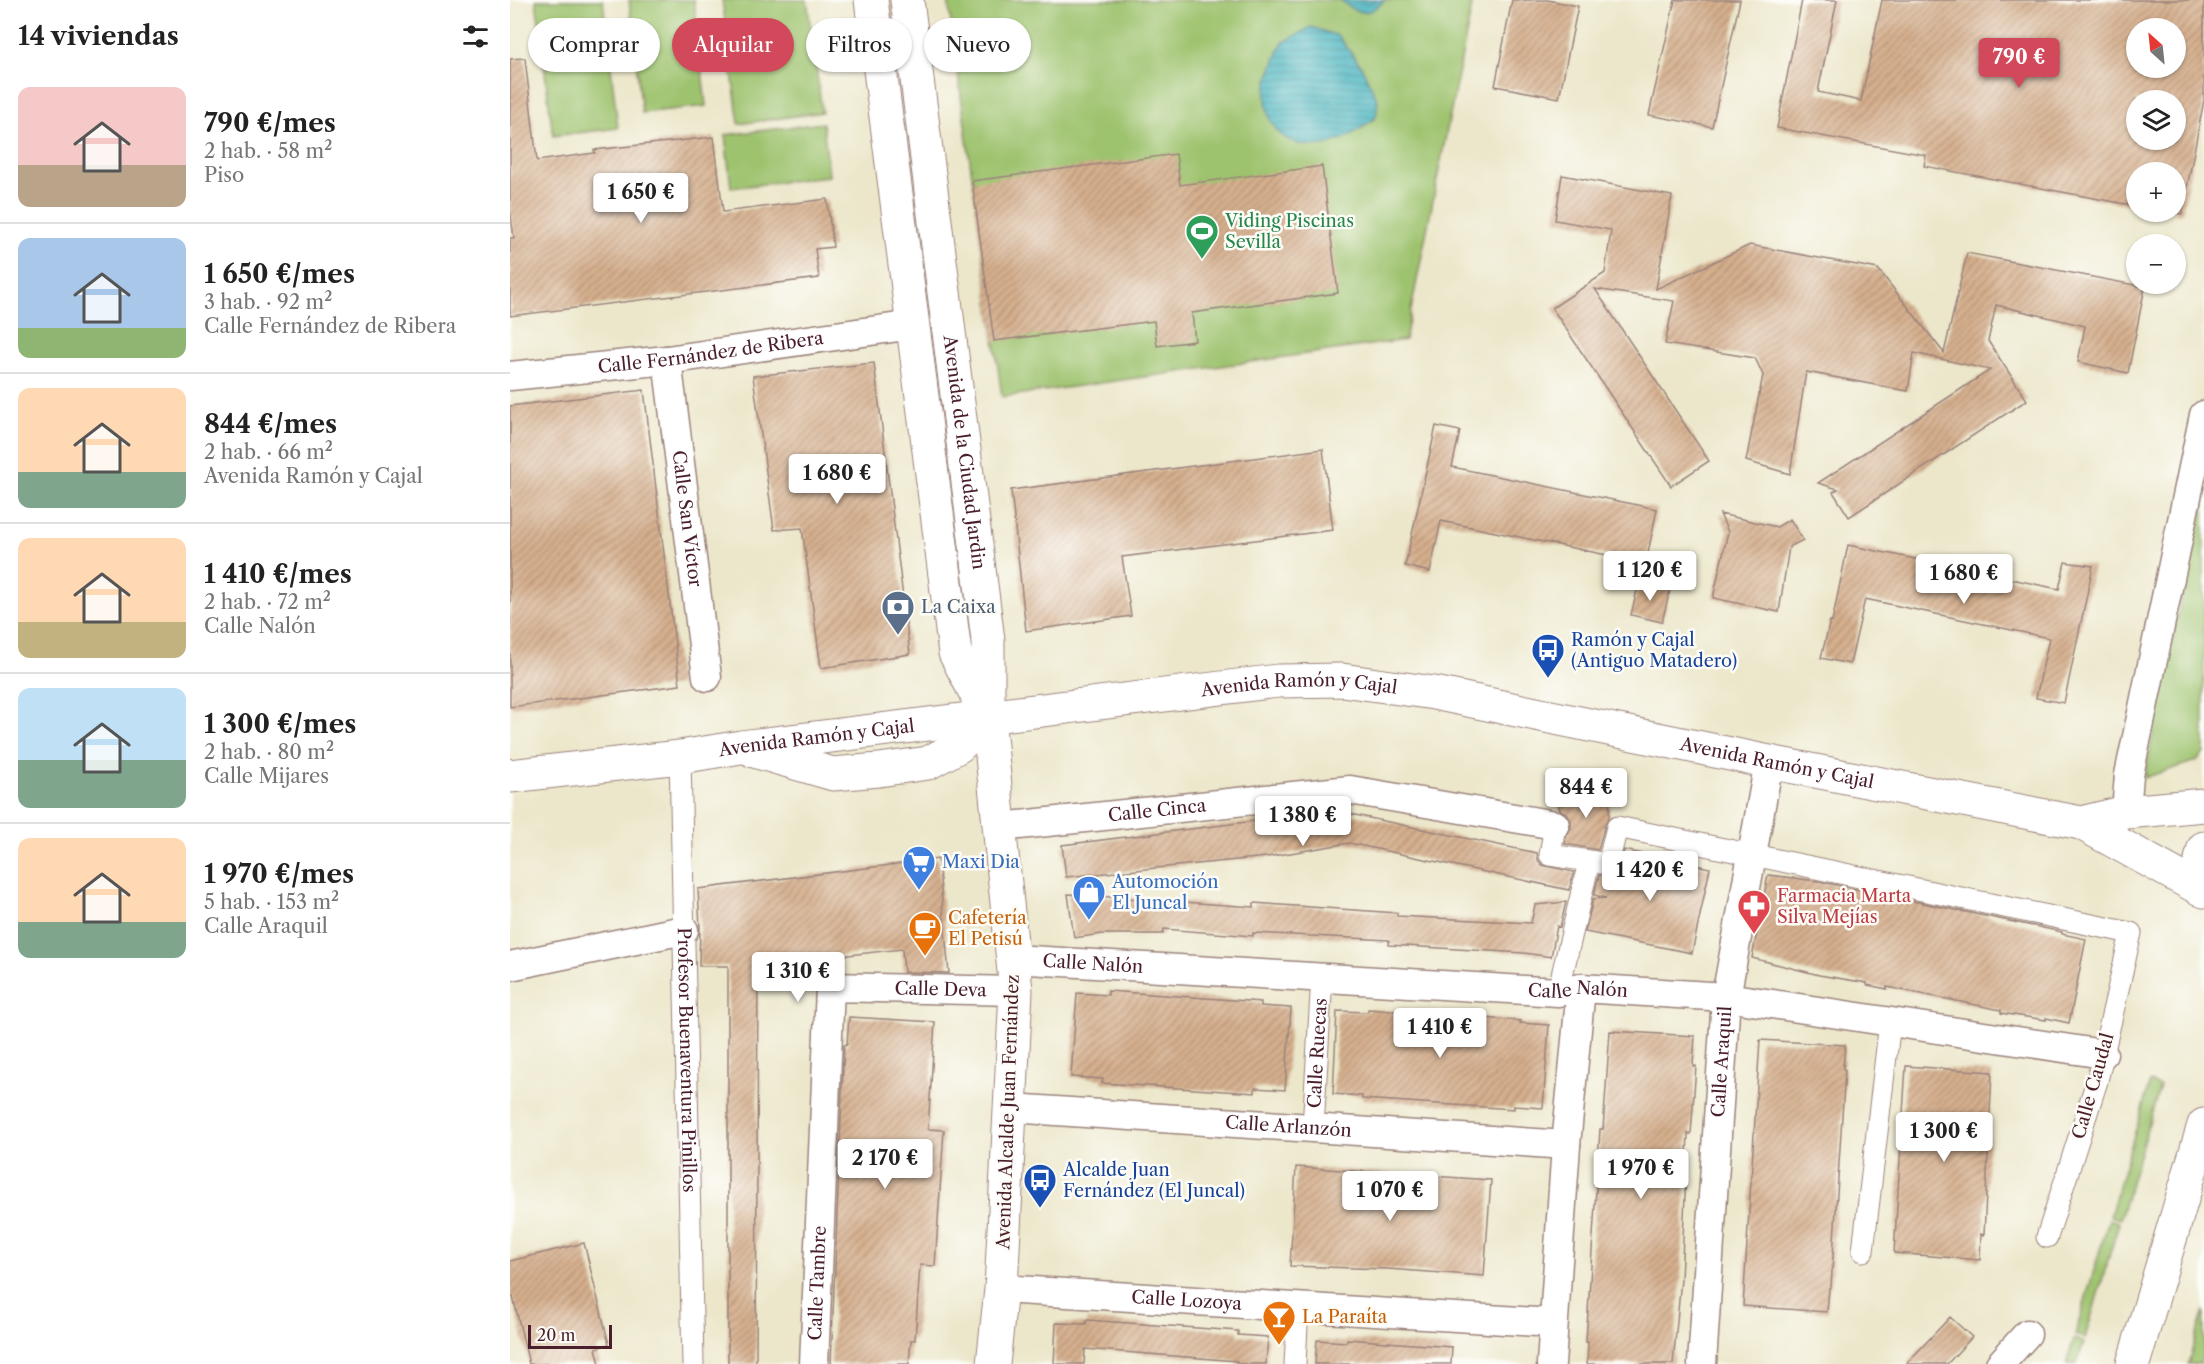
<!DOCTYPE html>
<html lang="es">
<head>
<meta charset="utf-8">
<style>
	:root { --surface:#fff; --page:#f6f6f6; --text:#222; --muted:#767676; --line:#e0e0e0; --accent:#d1495b }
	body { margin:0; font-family:"Libre Caslon Text",serif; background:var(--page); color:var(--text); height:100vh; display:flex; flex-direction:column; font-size:22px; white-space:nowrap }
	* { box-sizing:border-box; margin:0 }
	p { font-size:20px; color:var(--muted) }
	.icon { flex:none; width:33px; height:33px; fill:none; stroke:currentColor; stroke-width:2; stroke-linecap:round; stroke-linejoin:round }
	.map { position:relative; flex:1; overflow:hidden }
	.panel { display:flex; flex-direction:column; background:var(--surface); width:510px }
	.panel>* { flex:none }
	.hud { position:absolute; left:18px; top:18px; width:570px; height:54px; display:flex; gap:12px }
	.needle { width:39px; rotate:333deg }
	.fabs { position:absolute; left:1616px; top:18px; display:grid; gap:12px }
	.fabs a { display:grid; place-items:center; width:60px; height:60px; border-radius:50%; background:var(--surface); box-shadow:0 2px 4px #0004; font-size:30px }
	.scale { position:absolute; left:18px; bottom:15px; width:84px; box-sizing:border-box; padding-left:6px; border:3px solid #4a1f2b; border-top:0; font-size:16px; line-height:21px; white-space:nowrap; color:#4a1f2b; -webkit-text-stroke:4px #fdfcf7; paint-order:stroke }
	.price { position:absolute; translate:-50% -51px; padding:0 14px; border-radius:6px; background:#fff; color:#222; font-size:20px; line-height:39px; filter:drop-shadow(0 2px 3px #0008) }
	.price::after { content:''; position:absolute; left:50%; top:36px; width:18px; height:14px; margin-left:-9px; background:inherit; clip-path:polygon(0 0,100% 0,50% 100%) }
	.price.selected { background:var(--accent); color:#fff }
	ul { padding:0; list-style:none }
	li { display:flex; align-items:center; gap:18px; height:150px; padding:0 18px }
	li+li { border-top:2px solid var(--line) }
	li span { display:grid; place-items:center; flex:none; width:168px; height:120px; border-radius:12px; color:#555 }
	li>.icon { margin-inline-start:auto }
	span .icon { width:72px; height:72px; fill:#fffc; stroke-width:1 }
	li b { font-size:26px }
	h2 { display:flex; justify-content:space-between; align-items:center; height:72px; padding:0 18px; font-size:26px }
	.pill { padding:0 21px; border-radius:27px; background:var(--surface); box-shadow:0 2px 4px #0004; font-size:21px; line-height:54px }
	.pill.selected { background:var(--accent); color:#fff }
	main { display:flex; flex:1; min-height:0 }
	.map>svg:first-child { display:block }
	.green { fill:#9ec36e; stroke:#74714c; stroke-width:1.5; fill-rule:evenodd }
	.water { fill:url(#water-rules); stroke:#486a75; stroke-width:1.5 }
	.building { fill:url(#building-hatch); fill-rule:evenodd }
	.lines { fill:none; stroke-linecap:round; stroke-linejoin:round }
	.pedestrian-casing { stroke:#9b837b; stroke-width:23 }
	.minor-casing { stroke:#9b837b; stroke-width:31 }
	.tertiary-casing { stroke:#9b837b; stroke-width:35 }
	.secondary-casing { stroke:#9b837b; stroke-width:35 }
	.primary-casing { stroke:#9b837b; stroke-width:35 }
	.pedestrian { stroke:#fff; stroke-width:21 }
	.minor { stroke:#fff; stroke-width:28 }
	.tertiary { stroke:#fff; stroke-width:33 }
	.secondary { stroke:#fff; stroke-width:33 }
	.primary { stroke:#fff; stroke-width:33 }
	.labels { text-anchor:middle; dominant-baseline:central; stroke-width:5; stroke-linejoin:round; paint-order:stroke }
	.leisure-label { font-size:18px; fill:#27864d; stroke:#fdfcf7; text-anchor:start }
	.street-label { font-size:18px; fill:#4a1f2b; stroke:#fdfcf7 }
	.service-label { font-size:18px; fill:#4e5e75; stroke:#fdfcf7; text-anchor:start }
	.transit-label { font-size:18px; fill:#164399; stroke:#fdfcf7; text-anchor:start }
	.shop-label { font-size:18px; fill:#366cbe; stroke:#fdfcf7; text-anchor:start }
	.health-label { font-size:18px; fill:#be3a42; stroke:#fdfcf7; text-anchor:start }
	.food-label { font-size:18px; fill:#c56008; stroke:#fdfcf7; text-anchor:start }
</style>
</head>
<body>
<main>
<section class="panel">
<h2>14 viviendas<svg class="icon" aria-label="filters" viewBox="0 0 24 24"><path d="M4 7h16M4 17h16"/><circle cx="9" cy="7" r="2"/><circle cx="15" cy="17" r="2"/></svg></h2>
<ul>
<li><span style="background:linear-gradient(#f6c9c9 65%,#b9a48a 0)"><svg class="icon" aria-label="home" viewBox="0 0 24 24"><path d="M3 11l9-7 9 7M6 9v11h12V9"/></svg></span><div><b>790 €/mes</b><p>2 hab. · 58 m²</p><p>Piso</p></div></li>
<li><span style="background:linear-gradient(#a9c7e8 75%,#8fb573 0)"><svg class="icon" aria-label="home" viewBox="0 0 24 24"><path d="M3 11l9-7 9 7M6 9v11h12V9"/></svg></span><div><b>1 650 €/mes</b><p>3 hab. · 92 m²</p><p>Calle Fernández de Ribera</p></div></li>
<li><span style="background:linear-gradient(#ffd9b3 70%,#7fa58c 0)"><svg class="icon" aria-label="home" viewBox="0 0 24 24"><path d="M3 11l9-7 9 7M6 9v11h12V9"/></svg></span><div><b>844 €/mes</b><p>2 hab. · 66 m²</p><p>Avenida Ramón y Cajal</p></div></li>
<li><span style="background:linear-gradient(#ffd9b3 70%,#c2b280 0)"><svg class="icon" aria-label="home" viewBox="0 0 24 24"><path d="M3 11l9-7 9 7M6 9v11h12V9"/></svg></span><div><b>1 410 €/mes</b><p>2 hab. · 72 m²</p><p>Calle Nalón</p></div></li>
<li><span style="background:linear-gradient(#bfe0f5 60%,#7fa58c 0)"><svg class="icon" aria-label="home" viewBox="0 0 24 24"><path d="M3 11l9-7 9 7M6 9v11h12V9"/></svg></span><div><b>1 300 €/mes</b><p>2 hab. · 80 m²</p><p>Calle Mijares</p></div></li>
<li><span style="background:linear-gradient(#ffd9b3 70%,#7fa58c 0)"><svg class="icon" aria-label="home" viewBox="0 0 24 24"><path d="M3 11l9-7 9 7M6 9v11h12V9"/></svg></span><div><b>1 970 €/mes</b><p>5 hab. · 153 m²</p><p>Calle Araquil</p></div></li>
</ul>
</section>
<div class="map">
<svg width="1694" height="1364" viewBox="0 0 1694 1364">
	<defs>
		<pattern id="water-rules" width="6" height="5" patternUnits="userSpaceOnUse" patternTransform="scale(1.5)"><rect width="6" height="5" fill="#45b4bf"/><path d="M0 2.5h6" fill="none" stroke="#3c929b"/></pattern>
		<pattern id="building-hatch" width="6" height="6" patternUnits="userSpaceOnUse" patternTransform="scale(1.5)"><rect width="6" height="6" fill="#d6b08e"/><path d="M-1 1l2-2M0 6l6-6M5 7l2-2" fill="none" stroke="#b08f74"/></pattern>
	</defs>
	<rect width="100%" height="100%" fill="#fdfcf7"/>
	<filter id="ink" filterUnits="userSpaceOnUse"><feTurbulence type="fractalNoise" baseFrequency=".0167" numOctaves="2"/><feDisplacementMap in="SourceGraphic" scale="12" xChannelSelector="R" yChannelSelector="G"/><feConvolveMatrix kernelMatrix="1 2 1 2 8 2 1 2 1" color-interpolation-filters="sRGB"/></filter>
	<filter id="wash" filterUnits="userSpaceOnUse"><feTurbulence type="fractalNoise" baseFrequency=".008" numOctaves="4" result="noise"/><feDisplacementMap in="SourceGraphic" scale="24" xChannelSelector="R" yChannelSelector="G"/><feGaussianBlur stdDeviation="1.35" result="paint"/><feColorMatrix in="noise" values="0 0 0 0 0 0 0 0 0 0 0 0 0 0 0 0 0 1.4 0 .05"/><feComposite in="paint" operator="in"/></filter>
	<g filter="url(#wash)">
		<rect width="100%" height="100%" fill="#ece7cb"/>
		<path class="green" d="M26,0H93L108,128L43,136Z
			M119,0H184L196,106L132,113Z
			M212,0H297L312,112L229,124Z
			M438,0H831C847,16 860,15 875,0H963L895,340L492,397ZM851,66L868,101L866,117L852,128L831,139Z
			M313,123L319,176L221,188L215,135Z
			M1694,490V753L1686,761L1634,778Z
			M1640,1082L1650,1086L1610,1219L1600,1216Z
			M1599,1219L1609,1223L1575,1338L1565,1335Z
			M1694,1310V1352L1690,1364H1678Z
			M1564,1339L1574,1342L1567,1364H1556Z"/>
		<path class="water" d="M831,0H875C860,16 846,16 831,0Z
			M801,27L828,36L851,66L868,101L866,117C851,129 833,142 813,145C779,149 756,131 756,96C756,78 766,59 772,43Z"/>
		<g id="blocks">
			<path class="building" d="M1002,0H1038L1068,6L1049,98L985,86Z
				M1165,0H1230L1202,127L1139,115Z
				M1292,0H1327L1308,92L1351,101L1372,0H1694V100L1672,214L1657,212H1665V172H1626V206L1414,166L1416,155L1267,128ZM1626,28H1665V68H1626ZM1626,100H1665V140H1626Z
				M15,58L27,161L85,153L84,150L204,137L213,212L317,199L323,247L305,249L309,278L0,316V238H4L0,209V59Z
				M666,154L670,185L812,166L828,293L682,313L685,341L647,346L644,321L484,341L462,181Z
				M1052,175L1162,196L1146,289L1240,245L1368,269L1434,353L1457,253L1635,287L1618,373L1568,362L1575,326L1486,305L1478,341L1517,400L1339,517L1323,492L1328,489L1308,483L1480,370L1404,353L1398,391L1296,372L1280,474L1236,461L1253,375L1245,358L1155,344L1164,301L1085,289L1199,461L1161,486L1042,308L1095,273L1101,230L1045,220Z
				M364,363L400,654L311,668L292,528L264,530L243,376Z
				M134,390L170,685L0,707V406Z
				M926,426L950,431L942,467L1147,509L1136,563L931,521L920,572L895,566Z
				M813,449L823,530L612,557L621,616L516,631L501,490Z
				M1210,514L1267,527L1280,519L1293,540L1279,547L1269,612L1203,598L1218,532Z
				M1338,545L1549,589L1555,562L1583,566L1554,703L1526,698L1539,638L1355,599L1340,664L1311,658L1320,621L1322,622Z
				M1129,582L1160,590L1152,622L1121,615Z
				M1050,796H1100L1099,817L1095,824L1088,850L1055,844L1056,837L1061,828V820L1056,813L1049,809Z
				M826,811L1027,853L1028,860L1032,865L1064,872L1059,890L839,843L757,857L556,877L552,845Z
				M1114,850L1200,868L1182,953L1075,932L1083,899L1096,898L1084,895L1089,875L1102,876L1107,873Z
				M428,859L439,973L394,972L392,949L248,965L246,1364H218V966H189L190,927L188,889Z
				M1258,875L1307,881L1552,932V934L1576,939L1559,1023L1536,1018V1020L1491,1013V1010L1377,987V989L1357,985V983L1309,975L1242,958Z
				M558,894L744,907V903L887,913V916L1021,923L1025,905L1056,902L1050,927L1047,926L1041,957L1014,953L879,945V940L743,933V936L654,929L653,934H592L564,938Z
				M598,991L751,1002V1006L781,1008L775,1090L745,1088V1093L668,1088L592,1083L593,1079L561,1077L567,993L598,995Z
				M858,1009L1011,1021L1010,1023L1039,1025L1033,1108L1004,1106V1109L852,1099V1096L823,1094L827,1011L858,1012Z
				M339,1017L425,1022L418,1129L434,1130L425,1266L410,1265L405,1340H401L399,1364H321L334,1045L337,1044Z
				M1100,1031L1185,1036L1183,1066H1186L1181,1134H1178L1171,1279L1163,1364H1077L1078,1342H1076L1090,1129H1093Z
				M1250,1040L1335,1045L1333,1069L1335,1070L1321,1287L1319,1288L1317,1312L1233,1306Z
				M1396,1066L1482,1072L1474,1235L1471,1234L1470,1260L1384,1253Z
				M786,1167L981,1180L974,1276L877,1269L780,1266Z
				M74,1243L99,1344L86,1348L90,1364H19L3,1297L0,1298V1261Z
				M1440,1317L1462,1337L1437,1364H1396Z
				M577,1320L728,1331V1335L758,1337L756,1364H726L727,1361L575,1349L574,1364H544L546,1323L576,1324Z
				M837,1339L942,1347L941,1364H805L807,1340L836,1342Z"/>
		</g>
	</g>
	<g filter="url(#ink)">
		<use href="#blocks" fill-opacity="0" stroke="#9b837b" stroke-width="1.5"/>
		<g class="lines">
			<g class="pedestrian-casing">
				<g id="pedestrian">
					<path id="s1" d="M170,757L183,1364"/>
					<path d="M1045,825L1040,855L1098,864L1107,827L1621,933L1587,1081L1537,1237"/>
					<path d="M1048,992L1079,862"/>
					<path id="s2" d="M803,1128L812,977"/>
					<path d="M1353,1251L1380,1022"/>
					<path d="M785,1364L788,1307"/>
				</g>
			</g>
			<g class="minor-casing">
				<g id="minor">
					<path id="s3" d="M157,360L197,677"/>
					<path id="s4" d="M0,376L157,360L403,325"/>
					<path d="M1616,812L1619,775L1694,415"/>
					<path id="s5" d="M490,827L840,790L1045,825"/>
					<path id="s6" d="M503,959L1048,992L1071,988L1216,997L1593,1054"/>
					<path d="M0,966L174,930"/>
					<path id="s7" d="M501,1108L1056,1145"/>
					<path id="s8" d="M491,1289L1043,1323"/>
					<path id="s9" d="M304,1364L320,987L506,991"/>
					<path d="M1041,1364L1056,1145L1071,988"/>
					<path id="s10" d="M1192,1364L1216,997L1259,762"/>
					<path d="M1490,1364L1517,1334"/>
				</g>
			</g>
			<g class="tertiary-casing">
				<path id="tertiary" d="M478,717L506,991L491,1289L483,1364"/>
			</g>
			<g class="secondary-casing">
				<g id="secondary">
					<path d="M361,0L445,653L478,717"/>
					<path id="s11" d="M397,0L478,640V712"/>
				</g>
			</g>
			<g class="primary-casing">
				<g id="primary">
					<path d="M244,751L323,774L369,770L418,763L449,746L478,717"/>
					<path id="s12" d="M0,776L170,757L231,747L768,681L832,680L924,693L1259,762L1571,823L1694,891"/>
					<path d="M1571,823L1616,812L1694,805"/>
					<path d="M1694,848L1691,860L1694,881"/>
					<path d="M1623,1364L1694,1125"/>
				</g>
			</g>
			<use href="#pedestrian" class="pedestrian"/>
			<use href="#minor" class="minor"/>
			<use href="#tertiary" class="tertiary"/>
			<use href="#secondary" class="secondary"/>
			<use href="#primary" class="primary"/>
		</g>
	</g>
	<defs>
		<g id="stadium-pin" transform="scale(1.725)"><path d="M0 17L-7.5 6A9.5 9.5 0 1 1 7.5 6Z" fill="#2e9e5b" stroke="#fdfcf7"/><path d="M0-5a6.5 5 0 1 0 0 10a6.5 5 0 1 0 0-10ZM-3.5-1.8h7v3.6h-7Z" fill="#fff"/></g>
		<g id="bank-pin" transform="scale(1.725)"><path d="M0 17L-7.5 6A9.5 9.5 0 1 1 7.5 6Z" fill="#5c6f8a" stroke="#fdfcf7"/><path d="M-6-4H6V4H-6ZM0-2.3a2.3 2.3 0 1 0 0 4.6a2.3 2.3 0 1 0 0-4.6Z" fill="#fff"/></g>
		<g id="bus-pin" transform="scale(1.725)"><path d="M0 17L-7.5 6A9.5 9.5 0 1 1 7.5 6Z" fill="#1a4fb4" stroke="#fdfcf7"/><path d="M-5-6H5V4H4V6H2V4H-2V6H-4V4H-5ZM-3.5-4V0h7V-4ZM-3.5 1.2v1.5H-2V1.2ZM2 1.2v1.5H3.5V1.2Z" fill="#fff"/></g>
		<g id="supermarket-pin" transform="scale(1.725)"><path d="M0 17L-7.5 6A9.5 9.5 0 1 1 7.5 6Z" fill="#3f7fe0" stroke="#fdfcf7"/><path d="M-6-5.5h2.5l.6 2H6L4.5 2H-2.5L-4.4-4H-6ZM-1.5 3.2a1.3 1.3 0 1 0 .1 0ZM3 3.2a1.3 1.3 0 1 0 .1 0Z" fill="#fff"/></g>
		<g id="shop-pin" transform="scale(1.725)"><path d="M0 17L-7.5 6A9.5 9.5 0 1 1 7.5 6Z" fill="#3f7fe0" stroke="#fdfcf7"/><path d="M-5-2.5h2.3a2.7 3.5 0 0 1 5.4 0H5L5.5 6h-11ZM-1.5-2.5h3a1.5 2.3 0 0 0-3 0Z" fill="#fff"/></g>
		<g id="pharmacy-pin" transform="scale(1.725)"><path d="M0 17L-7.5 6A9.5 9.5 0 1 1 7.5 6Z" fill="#e0444e" stroke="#fdfcf7"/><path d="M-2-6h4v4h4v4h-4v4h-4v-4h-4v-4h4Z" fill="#fff"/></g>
		<g id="cafe-pin" transform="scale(1.725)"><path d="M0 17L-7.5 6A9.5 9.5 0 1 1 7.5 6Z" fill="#e8710a" stroke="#fdfcf7"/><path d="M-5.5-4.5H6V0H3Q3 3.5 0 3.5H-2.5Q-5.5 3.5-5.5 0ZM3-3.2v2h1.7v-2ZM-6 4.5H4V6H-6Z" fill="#fff"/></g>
		<g id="bar-pin" transform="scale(1.725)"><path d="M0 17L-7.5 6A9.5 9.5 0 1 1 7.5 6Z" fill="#e8710a" stroke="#fdfcf7"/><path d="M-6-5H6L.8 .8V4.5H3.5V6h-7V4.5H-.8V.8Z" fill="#fff"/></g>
	</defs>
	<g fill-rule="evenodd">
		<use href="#stadium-pin" x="692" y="231"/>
		<use href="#bank-pin" x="388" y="607"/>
		<use href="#bus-pin" x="1038" y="650"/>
		<use href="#supermarket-pin" x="409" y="862"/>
		<use href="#shop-pin" x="579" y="892"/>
		<use href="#pharmacy-pin" x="1244" y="906"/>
		<use href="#cafe-pin" x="415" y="928"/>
		<use href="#bus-pin" x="530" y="1180"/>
		<use href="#bar-pin" x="769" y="1317"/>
	</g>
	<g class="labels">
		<g class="leisure-label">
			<text x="715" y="221">Viding Piscinas<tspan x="715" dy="21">Sevilla</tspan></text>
		</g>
		<g class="street-label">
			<text stroke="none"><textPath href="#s4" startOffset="202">Calle Fernández de Ribera</textPath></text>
			<text stroke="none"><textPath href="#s11" startOffset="456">Avenida de la Ciudad Jardin</textPath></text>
			<text stroke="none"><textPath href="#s3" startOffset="160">Calle San Víctor</textPath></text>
			<text stroke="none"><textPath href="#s12" startOffset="795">Avenida Ramón y Cajal</textPath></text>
			<text stroke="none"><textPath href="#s12" startOffset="309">Avenida Ramón y Cajal</textPath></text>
			<text stroke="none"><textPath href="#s12" startOffset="1281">Avenida Ramón y Cajal</textPath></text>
			<text stroke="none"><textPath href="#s5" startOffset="158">Calle Cinca</textPath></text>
			<text stroke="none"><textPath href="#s6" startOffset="80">Calle Nalón</textPath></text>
			<text stroke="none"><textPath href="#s9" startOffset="488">Calle Deva</textPath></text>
			<text stroke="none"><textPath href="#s6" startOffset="566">Calle Nalón</textPath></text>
			<text stroke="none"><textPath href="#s2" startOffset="75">Calle Ruecas</textPath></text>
			<text stroke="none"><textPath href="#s1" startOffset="303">Profesor Buenaventura Pinillos</textPath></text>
			<text stroke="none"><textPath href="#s10" startOffset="303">Calle Araquil</textPath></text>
			<text transform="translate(1583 1086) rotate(-74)">Calle Caudal</text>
			<text transform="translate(498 1112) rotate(-88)">Avenida Alcalde Juan Fernández</text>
			<text stroke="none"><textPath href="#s7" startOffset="278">Calle Arlanzón</textPath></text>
			<text stroke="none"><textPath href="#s9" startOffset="81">Calle Tambre</textPath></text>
			<text stroke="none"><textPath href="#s8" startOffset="186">Calle Lozoya</textPath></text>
		</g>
		<g class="service-label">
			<text x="411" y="607">La Caixa</text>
		</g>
		<g class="transit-label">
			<text x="1061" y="640">Ramón y Cajal<tspan x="1061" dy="21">(Antiguo Matadero)</tspan></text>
			<text x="553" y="1170">Alcalde Juan<tspan x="553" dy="21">Fernández (El Juncal)</tspan></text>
		</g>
		<g class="shop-label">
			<text x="432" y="862">Maxi Dia</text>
			<text x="602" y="882">Automoción<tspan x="602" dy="21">El Juncal</tspan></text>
		</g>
		<g class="health-label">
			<text x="1267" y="896">Farmacia Marta<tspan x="1267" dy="21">Silva Mejías</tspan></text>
		</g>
		<g class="food-label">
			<text x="438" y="918">Cafetería<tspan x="438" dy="21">El Petisú</tspan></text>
			<text x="792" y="1317">La Paraíta</text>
		</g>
	</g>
</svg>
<div class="fabs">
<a><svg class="needle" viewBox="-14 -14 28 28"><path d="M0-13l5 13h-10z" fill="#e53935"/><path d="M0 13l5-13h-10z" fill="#767676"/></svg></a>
<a><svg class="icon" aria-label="layers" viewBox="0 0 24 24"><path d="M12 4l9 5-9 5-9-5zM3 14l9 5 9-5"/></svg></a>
<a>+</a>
<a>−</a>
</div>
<div class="scale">20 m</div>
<b class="price selected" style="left:1509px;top:89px">790 €</b>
<b class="price" style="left:131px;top:224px">1 650 €</b>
<b class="price" style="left:327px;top:505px">1 680 €</b>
<b class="price" style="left:1140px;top:602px">1 120 €</b>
<b class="price" style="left:1454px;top:605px">1 680 €</b>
<b class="price" style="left:1076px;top:819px">844 €</b>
<b class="price" style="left:793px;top:847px">1 380 €</b>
<b class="price" style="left:1140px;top:902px">1 420 €</b>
<b class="price" style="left:288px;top:1003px">1 310 €</b>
<b class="price" style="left:930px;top:1059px">1 410 €</b>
<b class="price" style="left:1434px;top:1163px">1 300 €</b>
<b class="price" style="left:375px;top:1190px">2 170 €</b>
<b class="price" style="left:1131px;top:1200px">1 970 €</b>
<b class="price" style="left:880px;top:1222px">1 070 €</b>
<div class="hud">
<a class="pill">Comprar</a>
<a class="pill selected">Alquilar</a>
<a class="pill">Filtros</a>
<a class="pill">Nuevo</a>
</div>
</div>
</main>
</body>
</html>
